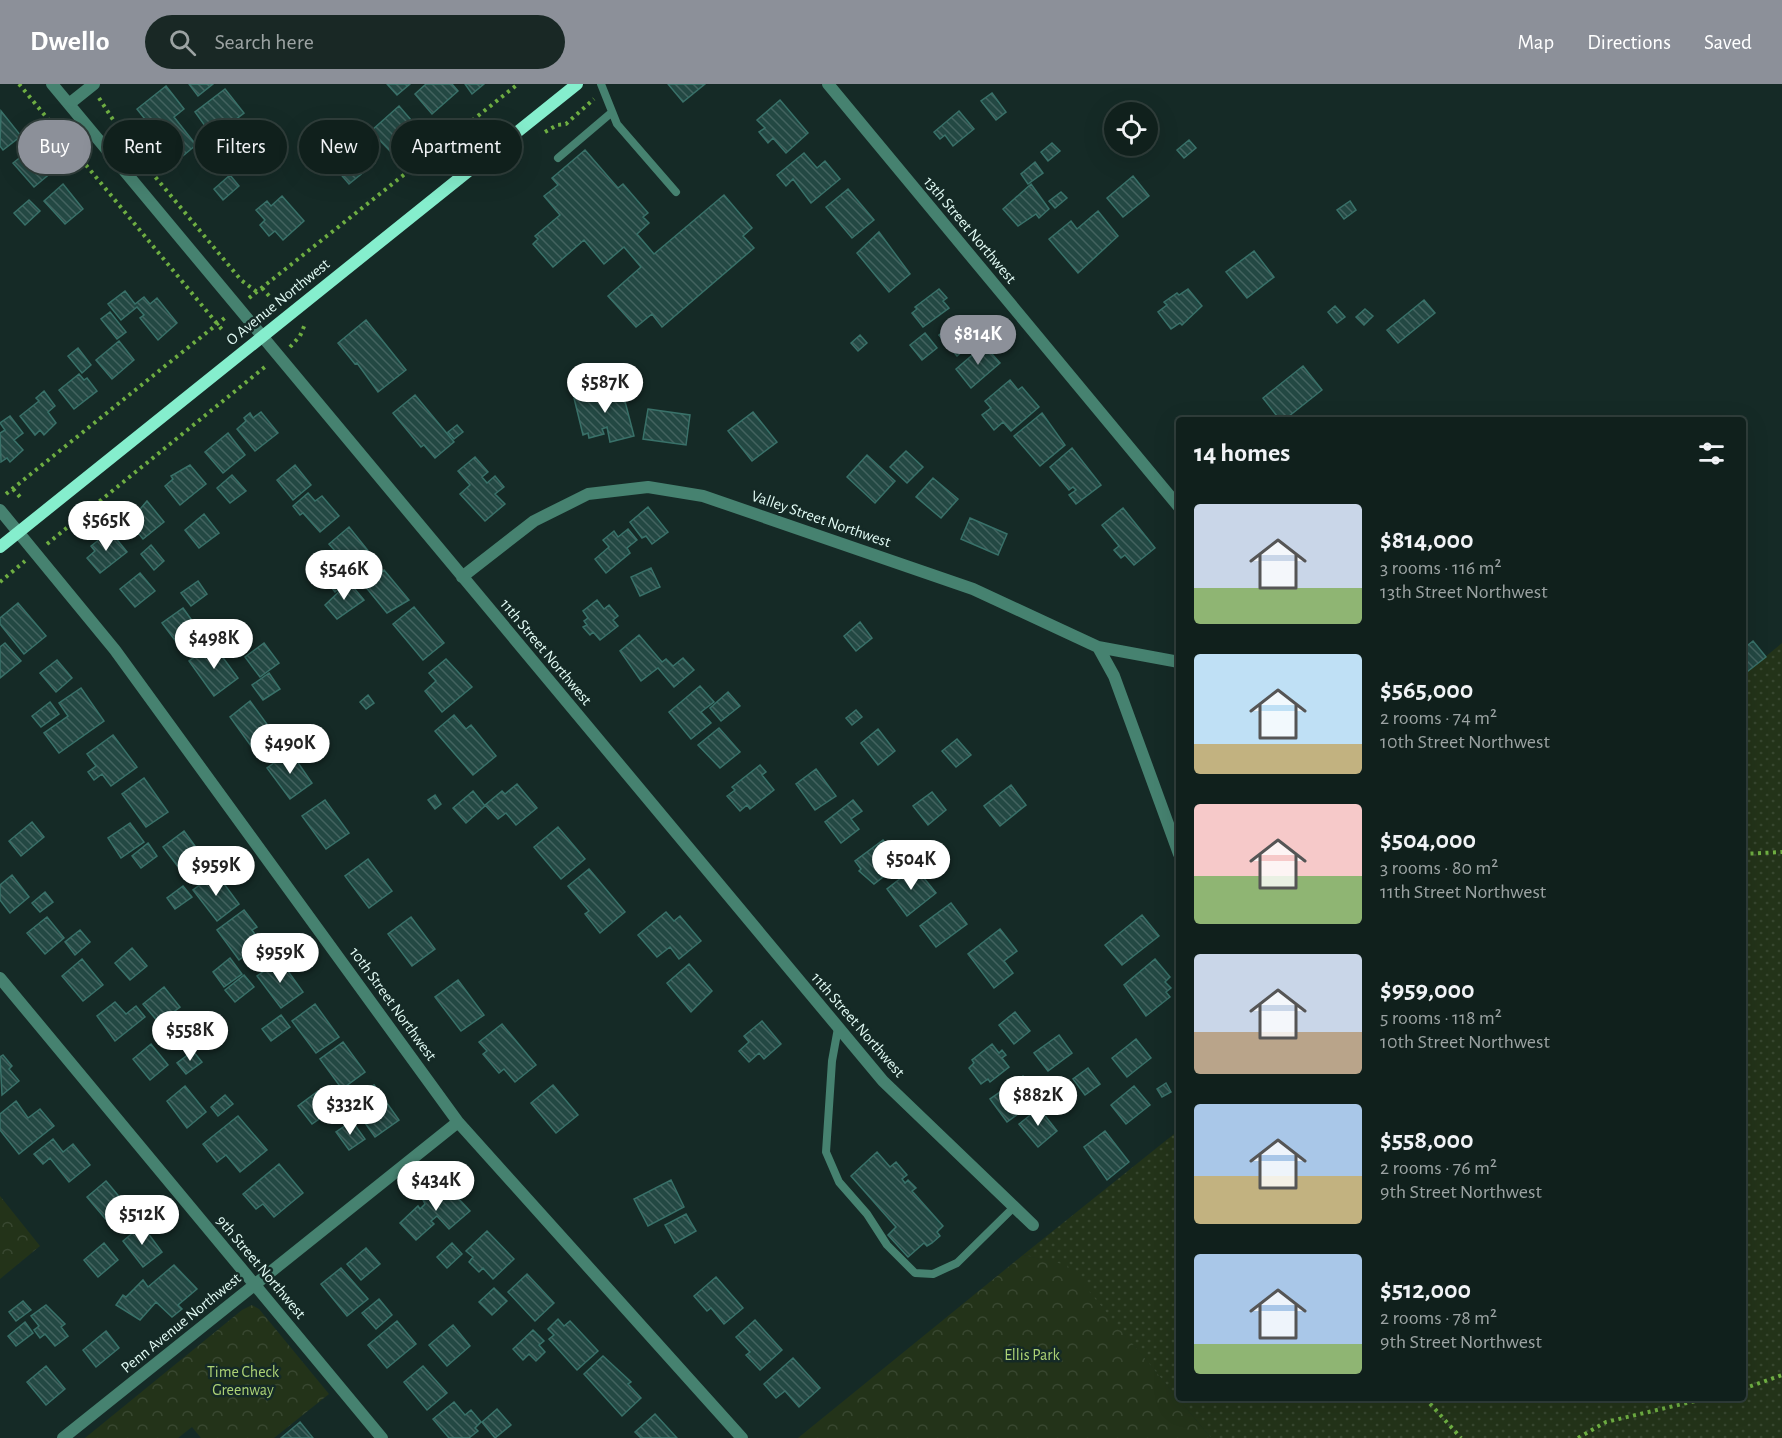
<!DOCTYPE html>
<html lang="en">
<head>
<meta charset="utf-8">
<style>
	:root { --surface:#10201c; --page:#192825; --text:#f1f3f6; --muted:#9ca3a3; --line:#303e3b; --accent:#8c9099 }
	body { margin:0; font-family:"Alegreya Sans",sans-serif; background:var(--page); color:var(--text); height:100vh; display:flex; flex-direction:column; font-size:22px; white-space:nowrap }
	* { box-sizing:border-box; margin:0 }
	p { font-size:20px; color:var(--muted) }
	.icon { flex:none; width:33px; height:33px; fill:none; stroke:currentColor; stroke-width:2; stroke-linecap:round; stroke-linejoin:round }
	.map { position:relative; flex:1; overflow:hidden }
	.sheet { position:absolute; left:1176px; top:333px; width:570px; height:984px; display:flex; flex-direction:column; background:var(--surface); border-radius:6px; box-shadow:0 6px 24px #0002,0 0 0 2px var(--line) }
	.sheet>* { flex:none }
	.guide { position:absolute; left:18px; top:36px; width:570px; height:54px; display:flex; gap:12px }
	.fabs { position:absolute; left:1104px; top:18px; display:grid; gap:12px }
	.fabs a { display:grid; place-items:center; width:54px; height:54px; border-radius:50%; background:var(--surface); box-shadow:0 6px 24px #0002,0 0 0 2px var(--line); font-size:30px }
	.price { position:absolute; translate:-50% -51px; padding:0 14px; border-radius:21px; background:#fff; color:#222; font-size:20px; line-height:39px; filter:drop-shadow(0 2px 3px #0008) }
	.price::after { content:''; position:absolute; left:50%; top:36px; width:18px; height:14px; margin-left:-9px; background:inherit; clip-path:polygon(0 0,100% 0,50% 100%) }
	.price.active { background:var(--accent); color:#fff }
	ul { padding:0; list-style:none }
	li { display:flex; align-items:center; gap:18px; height:150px; padding:0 18px }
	li span { display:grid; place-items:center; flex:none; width:168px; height:120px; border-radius:6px; color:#555 }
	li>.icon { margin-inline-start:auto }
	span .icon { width:72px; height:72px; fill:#fffc; stroke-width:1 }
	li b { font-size:26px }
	h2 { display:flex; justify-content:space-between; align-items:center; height:72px; padding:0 18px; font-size:26px }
	.tag { padding:0 21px; border-radius:27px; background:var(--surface); box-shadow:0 6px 24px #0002,0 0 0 2px var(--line); font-size:21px; line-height:54px }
	.tag.active { background:var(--accent); color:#fff }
	header { display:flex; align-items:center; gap:36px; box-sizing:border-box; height:84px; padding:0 30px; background:var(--accent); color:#fff }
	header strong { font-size:28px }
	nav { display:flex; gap:33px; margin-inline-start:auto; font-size:21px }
	.search { width:420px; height:54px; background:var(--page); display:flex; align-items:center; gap:15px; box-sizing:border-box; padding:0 21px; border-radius:33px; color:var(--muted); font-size:22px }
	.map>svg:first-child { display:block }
	.grass { fill:url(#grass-dots) }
	.park { fill:url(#park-crowns) }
	.building { fill:url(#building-back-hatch); stroke:#397169; stroke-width:1.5 }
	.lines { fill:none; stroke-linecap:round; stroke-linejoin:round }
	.path { stroke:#6eae42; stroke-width:4; stroke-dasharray:3 4.5; stroke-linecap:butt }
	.lane { stroke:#468270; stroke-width:8 }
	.street { stroke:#468270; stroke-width:12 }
	.secondary { stroke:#85eecd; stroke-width:12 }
	.labels { text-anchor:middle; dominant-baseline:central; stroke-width:5; stroke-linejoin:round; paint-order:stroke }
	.street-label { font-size:16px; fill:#e2fbf5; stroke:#152a26 }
	.park-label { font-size:16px; fill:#add376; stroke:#152a26 }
</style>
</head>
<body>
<header>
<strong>Dwello</strong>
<div class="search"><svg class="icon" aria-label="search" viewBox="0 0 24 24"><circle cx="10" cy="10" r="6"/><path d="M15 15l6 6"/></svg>Search here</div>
<nav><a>Map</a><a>Directions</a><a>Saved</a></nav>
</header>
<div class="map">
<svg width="1782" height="1354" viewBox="0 0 1782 1354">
	<defs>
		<pattern id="grass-dots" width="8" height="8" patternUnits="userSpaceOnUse" patternTransform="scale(1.5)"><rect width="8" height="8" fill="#233319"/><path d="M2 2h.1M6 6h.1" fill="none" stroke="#384730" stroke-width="1.8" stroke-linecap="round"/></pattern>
		<pattern id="park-crowns" width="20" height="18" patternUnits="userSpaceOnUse" patternTransform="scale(1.5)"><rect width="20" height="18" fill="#233319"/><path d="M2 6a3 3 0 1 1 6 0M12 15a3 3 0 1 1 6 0" fill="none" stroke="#384730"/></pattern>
		<pattern id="building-back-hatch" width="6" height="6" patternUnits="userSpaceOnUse" patternTransform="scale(1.5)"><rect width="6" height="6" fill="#234843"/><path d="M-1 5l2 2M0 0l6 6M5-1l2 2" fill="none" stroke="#43635f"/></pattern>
	</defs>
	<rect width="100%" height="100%" fill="#152a26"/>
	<path class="grass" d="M1782,559V1354H1211L1067,1182L1023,1171L1179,1046V1314H1743V591Z"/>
	<path class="park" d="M0,1112L40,1162L0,1195Z
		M1023,1171L1067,1181L1211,1354H798Z
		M252,1221L259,1225L329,1310L274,1354H201L192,1343L178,1354H85L242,1226Z"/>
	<path class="building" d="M189,0H213L198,12Z
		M387,0H410L397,11Z
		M426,0H452L458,7L432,30L415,10Z
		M465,0H484L472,10Z
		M668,0H705L683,18Z
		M166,2L184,25L174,33L196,61L178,76L137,25Z
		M225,5L244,29L213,53L195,28Z
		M992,9L1006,28L996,36L981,17Z
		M780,16L808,49L786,69L773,54L768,59L759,48L765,44L757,36Z
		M399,22L417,43L390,67L371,47Z
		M1,27L21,52L3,66L0,62Z
		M959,27L974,45L953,62L945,51L940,55L934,48Z
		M1189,56L1196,64L1184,74L1177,66Z
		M357,58L375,79L349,100L332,80Z
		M1052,59L1060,67L1048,77L1041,68Z
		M316,60L330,76L318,87L304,70Z
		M32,64L52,88L34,103L13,79Z
		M585,66L618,104L623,100L648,129L643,133L649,139L637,150L654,170L724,111L752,144L743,152L754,164L662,243L652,230L636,243L608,212L641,183L624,163L604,180L584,156L553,183L533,160L538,155L535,152L560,131L544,112L558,101L552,94Z
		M804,69L817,84L825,77L840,95L811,119L793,95L786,102L777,91Z
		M1035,78L1043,89L1028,100L1021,90Z
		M230,91L239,102L223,116L214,105Z
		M1133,92L1149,112L1123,133L1107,114Z
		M63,100L83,125L65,140L44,117Z
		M1031,100L1049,125L1039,134L1036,130L1018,142L1003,125Z
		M848,105L874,136L852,154L826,123Z
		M1061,108L1067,114L1055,124L1049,117Z
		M282,112L304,137L283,156L275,147L269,152L260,141L265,136L256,126L267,117L271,122Z
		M29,116L40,127L25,141L14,129Z
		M1350,117L1356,126L1344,135L1337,126Z
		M1098,127L1118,152L1078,189L1049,155L1071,137L1077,145Z
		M879,148L910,190L889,208L857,169Z
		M1254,167L1274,193L1247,214L1226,188Z
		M939,205L947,214L943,217L949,224L923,243L912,229L917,225L915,223Z
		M1188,205L1202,222L1182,241L1180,239L1171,245L1158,228L1167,221L1164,218L1177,209L1179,211Z
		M125,207L135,220L144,213L150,220L157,214L177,239L158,256L140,234L144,231L137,223L121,236L108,220Z
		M1424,216L1435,229L1398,259L1387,246Z
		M1335,222L1345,233L1337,239L1328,228Z
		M1365,225L1373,232L1364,241L1356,233Z
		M110,228L126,248L117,255L101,235Z
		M959,234L977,255L957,272L939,251Z
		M366,236L406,286L378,308L357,279L355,280L338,259Z
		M925,249L937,264L922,276L910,261Z
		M860,251L867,259L858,267L851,259Z
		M119,257L134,276L112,295L96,276Z
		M984,261L1000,279L971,304L956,285Z
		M78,264L91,281L82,289L68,272Z
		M1303,282L1322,306L1284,336H1280L1263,314Z
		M79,290L84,296L87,294L97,307L74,325L59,306Z
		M1010,296L1018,306L1022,303L1039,323L1011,347L1003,338L994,346L982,331L991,324L985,317Z
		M621,302L634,352L610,358L607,343L602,345L604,350L589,354L588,349L583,351L574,314Z
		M44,307L55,322L48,328L56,339L44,351L40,346L35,351L20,332L39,317L36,314Z
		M415,311L454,358L435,374L424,361L421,363L393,329Z
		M648,325L690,331L686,361L643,355Z
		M261,328L278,349L255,367L237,345L246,337L244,334L250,329L253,334Z
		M753,328L777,358L752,377L728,347Z
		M1042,329L1065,361L1040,382L1014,352Z
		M10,332L23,349L14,356L23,366L10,378L7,374L1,378L0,349L5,346L0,339Z
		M457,341L463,348L454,355L448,348Z
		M228,349L245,371L223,389L205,368Z
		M1072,364L1101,401L1076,420L1069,411L1076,406L1073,403L1069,406L1050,383Z
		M906,367L923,383L907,399L890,383Z
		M867,371L895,397L875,419L847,393Z
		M475,373L488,388L482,393L487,399L495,392L504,403L495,410L505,420L485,437L460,410L470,401L458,387Z
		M190,381L206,400L180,421L165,402L173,395L171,392Z
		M295,381L311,401L293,416L277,396Z
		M232,391L246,407L230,419L217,404Z
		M933,394L958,415L941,434L916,413Z
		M308,409L315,417L322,412L339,432L320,448L303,429L300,431L293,422Z
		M147,417L164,438L143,455L129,438Z
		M648,423L668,448L652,460L646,452L642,454L630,438Z
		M1123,424L1155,464L1134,481L1125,471L1121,474L1114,466L1119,462L1102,441Z
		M204,430L219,449L199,464L185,446Z
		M970,434L1007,450L998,471L961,455Z
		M349,443L369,468L350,484L329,460Z
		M628,445L637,456L627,464L630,469L606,489L595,475L609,463L603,456L614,447L618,453Z
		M110,447L127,468L100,489L87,474L95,467L91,462Z
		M151,461L164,477L154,486L141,470Z
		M651,484L660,503L640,512L631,493Z
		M344,485L352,494L335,508L328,499Z
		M384,486L409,516L387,529L365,502Z
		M140,489L155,507L135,523L120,505Z
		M198,497L207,510L191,522L181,509Z
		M349,498L364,516L337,535L325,521Z
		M597,516L604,525L609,521L618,532L613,536L618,542L600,556L593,548L590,551L583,543L587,541L584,537L588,534L583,527Z
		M18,519L46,552L24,570L0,540V534Z
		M414,523L444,559L423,576L393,540Z
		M183,524L206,556L186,571L162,539Z
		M860,538L872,554L856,567L844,552Z
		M639,551L662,578L666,575L673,582L683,574L694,586L674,603L658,584L641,597L620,567Z
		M1753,557L1766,573L1743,591V565Z
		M5,559L21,577L0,594V563Z
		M264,559L279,579L260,593L245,573Z
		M213,560L238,594L214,612L189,577Z
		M446,575L472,603L442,628L425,607L436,597L429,589Z
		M57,576L72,594L56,608L40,589Z
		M269,589L280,605L263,616L252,601Z
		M700,602L714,618L701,628L711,639L691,655L669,628Z
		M81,604L104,637L59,669L44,649L68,632L59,619Z
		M728,608L740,622L721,637L710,624Z
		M368,611L374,619L366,625L360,618Z
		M250,617L272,647L251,662L230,633Z
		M50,618L59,630L41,643L32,632Z
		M856,626L862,633L852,641L846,634Z
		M454,631L466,645L471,641L496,672L473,691L435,647Z
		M719,644L740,668L720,684L698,661Z
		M878,645L895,667L878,681L861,659Z
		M113,651L137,683L111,702L102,690L94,696L88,688L96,682L87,670Z
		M957,655L971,671L956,683L942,667Z
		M290,667L312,699L290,715L267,684Z
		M760,681L766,688L762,691L774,706L750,725L747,721L740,727L727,712L735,706L732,703Z
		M816,685L836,712L815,726L796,700Z
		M144,694L168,728L146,743L122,710Z
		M517,700L537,724L516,741L506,729L498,735L485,721L502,707L505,710Z
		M1011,701L1026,721L1000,742L984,722Z
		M473,707L485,722L466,739L453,724Z
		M932,708L946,726L928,741L913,722Z
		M435,711L441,720L435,725L428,716Z
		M325,716L349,749L326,765L302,732Z
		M853,716L862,727L851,735L859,745L841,759L825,738Z
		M32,738L44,753L21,772L9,757Z
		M130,739L144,758L121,774L108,754Z
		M558,743L585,775L561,795L534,763Z
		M184,747L206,777L185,792L163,763Z
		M883,756L893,770L889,773L896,783L874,800L859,787L861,785L855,777Z
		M148,759L157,772L141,784L132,772Z
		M368,775L392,807L369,824L345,792Z
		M915,783L936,809L907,832L887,805Z
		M589,785L625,828L600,849L585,830L589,827L568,802Z
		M216,789L239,820L217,837L193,806Z
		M12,791L29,813L10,829L0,816V801Z
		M183,802L192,813L175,825L167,814Z
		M45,808L53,818L40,828L32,819Z
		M951,819L967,840L936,863L920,842Z
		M244,826L257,843L252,846L261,859L239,876L217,846Z
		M666,828L674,837L680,832L701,857L679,875L670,863L657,873L638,851Z
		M1142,831L1159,852L1122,881L1105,861Z
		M47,833L64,854L45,870L27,849Z
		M411,833L435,865L412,882L388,850Z
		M1000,845L1017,867L1004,877L1013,889L994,904L968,870Z
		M80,846L90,858L75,871L65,858Z
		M132,864L147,882L130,896L115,879Z
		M230,874L242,890L224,903L213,888Z
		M82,875L103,901L83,917L62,892Z
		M1155,875L1170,893L1165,898L1171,904L1166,908L1170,913L1146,932L1124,901Z
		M280,876L303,908L281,924L257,892Z
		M689,880L712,907L691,928L667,899Z
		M244,891L254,903L235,918L225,906Z
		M458,896L484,931L461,947L435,913Z
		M164,903L180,923L159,939L143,920Z
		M115,918L126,930L136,922L145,933L115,957L97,932Z
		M315,920L339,953L316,969L292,937Z
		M1015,928L1030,947L1014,960L999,941Z
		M281,931L290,943L271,957L262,945Z
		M762,937L781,960L764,975L759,969L749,978L739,967L749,958L744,952Z
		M502,940L536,981L515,998L504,985L499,989L483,970L487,967L479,958Z
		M1059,951L1072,969L1048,987L1034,969Z
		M1136,955L1151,974L1127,993L1112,974Z
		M343,958L365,988L342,1005L320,975Z
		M151,960L168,981L150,996L133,975Z
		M992,960L999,969L1002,966L1006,971L1002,974L1009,983L990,998L988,995L981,1000L969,984L974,979L972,976Z
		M193,967L202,978L186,990L177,979Z
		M3,971L12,982L9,985L19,997L2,1011L0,973Z
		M1088,984L1100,1000L1085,1011L1073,995Z
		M1023,992L1035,1009L1029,1013L1033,1019L1007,1038L990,1015Z
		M1166,999L1171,1008L1162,1013L1157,1005Z
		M374,1001L399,1036L375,1053L350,1018Z
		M553,1001L578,1031L556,1049L531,1019Z
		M185,1002L206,1028L187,1044L167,1017Z
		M1134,1002L1150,1021L1126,1040L1111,1021Z
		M318,1007L332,1026L312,1040L298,1022Z
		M225,1011L233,1020L218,1032L211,1023Z
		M16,1017L28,1034L40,1025L54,1042L19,1070L0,1046V1030Z
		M1039,1024L1057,1047L1038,1063L1019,1040Z
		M238,1032L267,1066L240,1088L226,1071L217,1078L203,1060Z
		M352,1037L365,1055L349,1066L336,1048Z
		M1105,1047L1129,1078L1107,1096L1084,1063Z
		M53,1055L63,1068L73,1060L90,1081L69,1098L50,1074L43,1080L34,1070Z
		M877,1068L890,1083L896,1078L907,1091L902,1095L905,1099L908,1096L916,1104L912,1107L943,1142L937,1148L940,1152L932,1159L927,1162L924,1159L908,1173L888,1151L896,1143L851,1092Z
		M279,1080L303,1109L274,1133L263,1120L256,1125L243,1110Z
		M671,1096L684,1123L648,1142L634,1115Z
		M106,1097L127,1122L108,1138L87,1113Z
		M443,1098L470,1127L449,1145L437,1132L431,1137L434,1140L416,1156L400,1139L418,1122L420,1125L425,1120L423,1116Z
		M686,1130L696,1147L675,1159L665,1141Z
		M142,1141L162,1168L143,1183L123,1157Z
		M487,1147L514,1175L493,1195L483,1184L479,1188L469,1178L473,1173L466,1167Z
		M104,1159L118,1176L98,1193L84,1176Z
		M452,1159L462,1170L447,1184L437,1173Z
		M366,1164L380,1180L361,1196L347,1180Z
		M174,1181L197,1205L178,1221L182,1225L172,1233L156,1218L140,1236L116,1221L123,1211L126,1213L143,1196L148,1203Z
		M341,1184L368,1215L347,1232L321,1200Z
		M527,1190L554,1219L535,1237L508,1208Z
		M716,1193L743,1224L724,1240L711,1224L707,1227L694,1212Z
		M494,1204L507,1217L492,1231L479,1218Z
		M379,1215L392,1231L376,1245L362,1229Z
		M23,1217L31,1226L16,1237L9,1228Z
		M46,1221L65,1240L61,1243L68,1252L55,1262L45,1250L40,1254L34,1246L39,1242L31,1232Z
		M558,1235L564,1242L570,1237L598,1267L577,1286L549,1255L554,1251L548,1245Z
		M755,1236L782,1266L760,1286L746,1271L750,1268L736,1253Z
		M397,1237L416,1260L387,1284L368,1261Z
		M25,1238L33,1249L16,1262L8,1252Z
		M453,1241L470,1262L447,1282L429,1261Z
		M533,1246L544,1257L539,1261L545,1268L536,1277L529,1270L523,1276L513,1265Z
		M106,1247L119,1264L96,1283L83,1266Z
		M603,1272L631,1298L628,1300L641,1314L622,1332L584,1290Z
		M793,1274L820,1304L799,1323L785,1307L776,1314L764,1300Z
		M46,1282L65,1305L46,1321L27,1298Z
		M423,1282L447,1309L427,1326L404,1298Z
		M454,1318L465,1331L471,1326L481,1338L475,1344L478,1347L469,1354H449L433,1335Z
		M497,1325L511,1341L495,1354L482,1338Z
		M655,1330L677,1354H641L635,1348Z
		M300,1338L313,1354H281Z"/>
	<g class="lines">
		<path class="path" d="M19,0L224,248
			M99,14L132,65L241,196L257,208
			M545,48L557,41L566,40L594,15
			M262,204L270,213
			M249,214L518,0
			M290,263L300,252L305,240
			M13,405L20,413
			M6,410L226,233
			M47,460L266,282
			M0,498L25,477
			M1743,770L1782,768
			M1743,1305L1782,1291
			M1425,1314L1461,1354
			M1578,1354L1606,1338L1708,1314"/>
		<path class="lane" d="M601,0L617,40L676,108
			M558,74L611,29
			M838,944L832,977L826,1068L839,1098L867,1130L887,1161L915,1189L933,1190L957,1179L1014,1123"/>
		<path class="street" d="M52,0L883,997L1033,1141
			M828,0L1179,423
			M69,20L94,0
			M0,426L115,566L458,1038L742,1354
			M462,493L534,437L588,410L648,403L703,412L973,505L1098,563L1179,578
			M1098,563L1114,592L1179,770
			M0,894L382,1354
			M63,1354L458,1038"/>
		<path class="secondary" d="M0,463L577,0"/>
	</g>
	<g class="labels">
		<g class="street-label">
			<text transform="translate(970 146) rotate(50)">13th Street Northwest</text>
			<text transform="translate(278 218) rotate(-39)">O Avenue Northwest</text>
			<text transform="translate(821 435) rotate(19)">Valley Street Northwest</text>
			<text transform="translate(546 568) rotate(50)">11th Street Northwest</text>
			<text transform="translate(393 920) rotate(54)">10th Street Northwest</text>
			<text transform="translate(858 941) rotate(49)">11th Street Northwest</text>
			<text transform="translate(261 1183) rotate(50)">9th Street Northwest</text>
			<text transform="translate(181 1239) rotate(-39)">Penn Avenue Northwest</text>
		</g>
		<g class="park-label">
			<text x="1032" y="1271">Ellis Park</text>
			<text x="243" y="1288">Time Check<tspan x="243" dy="18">Greenway</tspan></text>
		</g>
	</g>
</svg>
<div class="fabs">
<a><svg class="icon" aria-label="locate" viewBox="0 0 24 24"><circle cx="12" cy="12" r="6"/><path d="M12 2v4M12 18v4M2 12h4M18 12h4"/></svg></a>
</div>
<b class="price active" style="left:978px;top:282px">$814K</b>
<b class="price" style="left:605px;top:330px">$587K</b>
<b class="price" style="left:106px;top:468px">$565K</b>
<b class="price" style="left:344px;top:517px">$546K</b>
<b class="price" style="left:214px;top:586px">$498K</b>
<b class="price" style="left:290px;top:691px">$490K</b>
<b class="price" style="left:911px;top:807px">$504K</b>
<b class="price" style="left:216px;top:813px">$959K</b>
<b class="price" style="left:280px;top:900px">$959K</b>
<b class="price" style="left:190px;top:978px">$558K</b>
<b class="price" style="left:1038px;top:1043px">$882K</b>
<b class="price" style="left:350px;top:1052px">$332K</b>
<b class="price" style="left:436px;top:1128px">$434K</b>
<b class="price" style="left:142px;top:1162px">$512K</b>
<div class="guide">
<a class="tag active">Buy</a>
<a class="tag">Rent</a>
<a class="tag">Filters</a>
<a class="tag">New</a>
<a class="tag">Apartment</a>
</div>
<section class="sheet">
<h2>14 homes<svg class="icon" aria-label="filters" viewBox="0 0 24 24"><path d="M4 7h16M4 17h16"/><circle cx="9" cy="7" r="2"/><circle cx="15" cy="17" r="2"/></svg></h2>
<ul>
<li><span style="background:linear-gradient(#c9d6e8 70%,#8fb573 0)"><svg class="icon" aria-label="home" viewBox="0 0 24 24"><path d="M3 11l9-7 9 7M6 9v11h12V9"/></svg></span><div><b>$814,000</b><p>3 rooms · 116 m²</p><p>13th Street Northwest</p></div></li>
<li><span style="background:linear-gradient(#bfe0f5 75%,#c2b280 0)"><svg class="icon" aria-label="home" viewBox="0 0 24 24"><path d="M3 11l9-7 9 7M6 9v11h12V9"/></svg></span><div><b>$565,000</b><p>2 rooms · 74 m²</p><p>10th Street Northwest</p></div></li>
<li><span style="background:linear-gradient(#f6c9c9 60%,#8fb573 0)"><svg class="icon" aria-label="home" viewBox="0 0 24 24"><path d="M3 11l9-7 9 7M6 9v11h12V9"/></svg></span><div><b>$504,000</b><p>3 rooms · 80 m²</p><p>11th Street Northwest</p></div></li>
<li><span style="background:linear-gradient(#c9d6e8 65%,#b9a48a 0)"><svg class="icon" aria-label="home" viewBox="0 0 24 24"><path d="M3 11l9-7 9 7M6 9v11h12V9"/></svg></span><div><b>$959,000</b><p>5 rooms · 118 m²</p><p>10th Street Northwest</p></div></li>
<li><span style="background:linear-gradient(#a9c7e8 60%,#c2b280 0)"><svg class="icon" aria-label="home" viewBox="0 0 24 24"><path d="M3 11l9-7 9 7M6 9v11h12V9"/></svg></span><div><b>$558,000</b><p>2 rooms · 76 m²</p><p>9th Street Northwest</p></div></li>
<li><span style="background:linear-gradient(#a9c7e8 75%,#8fb573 0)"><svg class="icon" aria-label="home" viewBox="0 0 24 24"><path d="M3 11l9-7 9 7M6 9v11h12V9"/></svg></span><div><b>$512,000</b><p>2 rooms · 78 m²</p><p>9th Street Northwest</p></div></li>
</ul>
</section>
</div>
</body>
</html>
